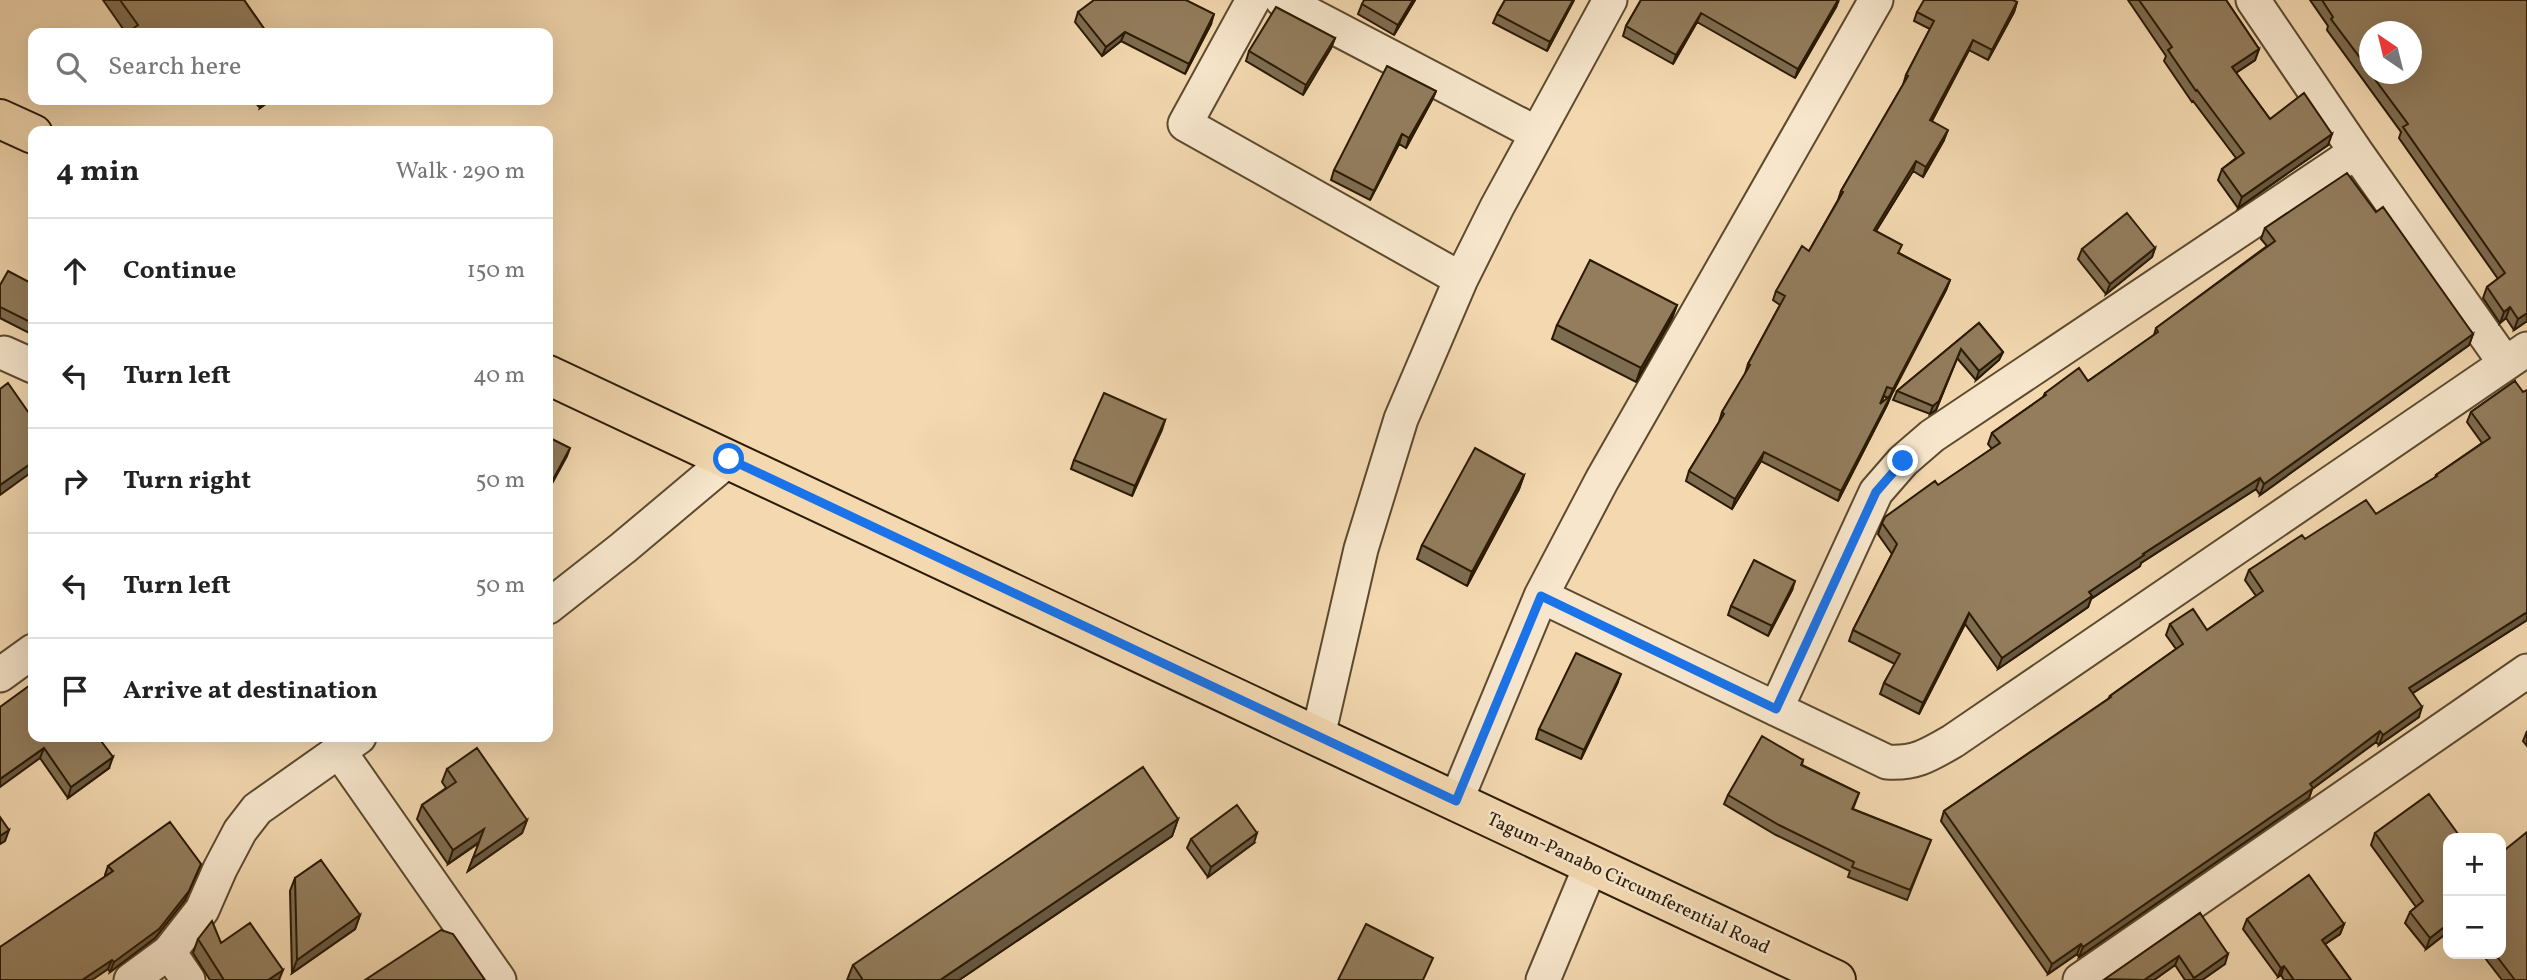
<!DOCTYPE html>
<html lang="en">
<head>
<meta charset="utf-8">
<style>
  body { margin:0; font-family:Vollkorn,serif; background:#f6f6f6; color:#222 }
  .controls { position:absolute; right:21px; bottom:21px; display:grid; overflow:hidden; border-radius:14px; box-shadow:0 7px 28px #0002 }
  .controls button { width:63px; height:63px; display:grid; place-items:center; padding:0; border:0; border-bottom:2px solid #e0e0e0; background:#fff; color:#222; font:35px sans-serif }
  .compass { position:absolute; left:2359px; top:21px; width:63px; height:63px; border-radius:50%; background:#fff; box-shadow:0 7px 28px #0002; rotate:325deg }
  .stop { position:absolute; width:21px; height:21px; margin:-16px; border:5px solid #1a73e8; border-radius:50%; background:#fff }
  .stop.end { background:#1a73e8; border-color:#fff; box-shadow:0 2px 7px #0008 }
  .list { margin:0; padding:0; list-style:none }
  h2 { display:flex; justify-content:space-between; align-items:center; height:91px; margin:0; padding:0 28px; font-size:30px }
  h2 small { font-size:23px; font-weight:400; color:#767676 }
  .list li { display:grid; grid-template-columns:46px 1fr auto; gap:21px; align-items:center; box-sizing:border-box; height:105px; padding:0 28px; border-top:2px solid #e0e0e0 }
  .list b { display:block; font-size:26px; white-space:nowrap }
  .list em { font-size:23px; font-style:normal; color:#767676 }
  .icon { flex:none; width:38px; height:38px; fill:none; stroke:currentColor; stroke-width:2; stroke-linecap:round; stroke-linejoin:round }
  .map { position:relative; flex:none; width:2527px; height:980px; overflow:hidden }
  .search { position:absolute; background:#fff; box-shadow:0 7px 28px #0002; left:28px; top:28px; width:525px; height:77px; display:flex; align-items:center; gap:18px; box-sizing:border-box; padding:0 24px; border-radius:14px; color:#767676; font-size:26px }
  .panel { position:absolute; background:#fff; box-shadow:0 7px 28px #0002; left:28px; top:126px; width:525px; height:616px; border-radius:14px }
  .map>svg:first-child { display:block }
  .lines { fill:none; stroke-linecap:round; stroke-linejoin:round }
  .street-casing { stroke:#5c4a2e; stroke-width:37 }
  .primary-casing { stroke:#2a1a03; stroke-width:42 }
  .street { stroke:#f7e6cc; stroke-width:33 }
  .primary { stroke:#f3d8b0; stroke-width:38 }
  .wall { fill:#7e6c50; stroke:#2a1a03; stroke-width:2; fill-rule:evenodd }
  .shaded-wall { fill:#675841; stroke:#2a1a03; stroke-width:2 }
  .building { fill:#937d5d; stroke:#2a1a03; stroke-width:2 }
  .route { stroke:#1a73e8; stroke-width:9 }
  .labels { text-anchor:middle; stroke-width:5; stroke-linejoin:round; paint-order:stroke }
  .street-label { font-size:19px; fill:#2a1a03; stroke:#f7e6cc }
</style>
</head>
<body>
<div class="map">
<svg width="2527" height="980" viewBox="0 0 2527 980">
  <rect width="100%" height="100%" fill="#f3d8b0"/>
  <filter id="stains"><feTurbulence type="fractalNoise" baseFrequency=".00286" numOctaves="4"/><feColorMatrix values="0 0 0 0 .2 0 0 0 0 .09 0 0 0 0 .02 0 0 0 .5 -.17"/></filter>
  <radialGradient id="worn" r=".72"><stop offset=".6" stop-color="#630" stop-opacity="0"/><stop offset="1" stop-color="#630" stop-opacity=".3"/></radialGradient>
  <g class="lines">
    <defs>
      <path id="street" d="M1253 0 1185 124 1461 279
        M1282 0 1536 133
        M2253 0 2356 152 2505 363
        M4 353 33 366
        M1541 596 1887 762C1915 764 1929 755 1953 741L2527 349
        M548 607 623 548 729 459
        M0 675 33 651
        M1776 709 1876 492 1903 461 1932 436 2356 152
        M1318 736 1361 549 1401 419 1461 279 1497 207 1610 0
        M339 751 499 980
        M1456 801 1541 596 1602 480 1876 0
        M169 952 188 980
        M131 980 169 952 202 910 220 869 240 831 257 809 359 737
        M1543 980 1591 865
        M2080 980 2527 671"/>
      <path id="primary" d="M0 119 33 134
        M548 375 1836 980"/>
    </defs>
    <!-- street casing -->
    <use href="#street" class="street-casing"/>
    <!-- primary casing -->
    <use href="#primary" class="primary-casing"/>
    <!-- street -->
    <use href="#street" class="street"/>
    <!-- primary -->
    <use href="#primary" class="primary"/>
  </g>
  <!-- wall -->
  <path class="wall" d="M103 0H244L267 33H126Z
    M1415 0 1394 35 1358 14 1362 4Z
    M1505 0H1574L1547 51 1493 23 1497 14Z
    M1641 0 1836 7 1795 78 1697 22 1673 64 1623 36 1626 26Z
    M2128 0H2226L2259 49 2255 60 2236 73 2270 119 2328 145 2238 208 2218 180 2222 169 2236 158 2193 101 2192 102 2164 61 2166 56Z
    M2310 0H2527V321L2514 330 2506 318 2500 323 2483 298 2487 287 2498 279 2399 138 2401 132 2327 30 2328 26ZM2370 32 2412 74H2370Z
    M2017 2 2014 12 1988 60 1969 50 1932 121 1944 140 1923 177 1913 171 1876 231 1899 253 1950 280 1946 290 1891 396 1887 405 1838 501 1761 461 1732 509 1686 481 1689 471 1719 422 1722 412 1745 374 1748 364 1780 305 1773 300 1776 291 1809 251 1838 200 1841 191 1903 85 1906 75 1930 29 1914 21 1917 12ZM1884 396 1888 398 1881 404Z
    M1078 12 1211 24 1185 74 1121 41 1102 56 1075 22Z
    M1335 38 1331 48 1303 95 1246 61 1249 51Z
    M1436 91 1432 100 1406 148 1399 144 1370 200 1331 180 1334 170Z
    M253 100H271L260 108Z
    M2376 212 2473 334 2469 345 2260 495 2256 489 2141 563 2140 566 2091 599 2088 607 1998 669 1965 624 1919 714 1880 694 1884 683 1895 664 1849 641 1853 630 1892 554 1878 534 1882 523 1992 449 1988 444 1992 433 2043 397 2045 393 2088 381 2154 335 2156 328 2267 246 2261 239 2265 228Z
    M2155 248 2152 257 2106 294 2078 259 2082 249Z
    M33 284V325L29 333 0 318V285Z
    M1677 305 1672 318 1636 382 1552 339 1557 325Z
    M1979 323 2003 352 1999 360 1976 380 1957 358 1936 410 1930 414 1893 400 1897 391Z
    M2515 381 2527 620 2413 693 2419 717 2379 745 2376 742 2312 789 2309 798 2079 957 2077 954 2048 974 1941 821 1944 811 2108 699 2110 696 2176 649 2166 635 2170 624 2207 630 2256 596 2245 580 2249 570 2305 539 2376 514 2435 478 2436 475 2482 443 2467 422 2471 412Z
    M1165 420 1132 496 1071 469 1074 460Z
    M1524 475 1519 489 1467 586 1417 559 1422 545Z
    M1792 590 1768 636 1728 615 1731 606Z
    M1617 684 1581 759 1536 739 1539 729Z
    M0 707 109 768 68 798 40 758Z
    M2527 731V746L2523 741Z
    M1803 760 1802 765 1859 793 1853 809 1931 840 1907 900 1848 877 1850 871 1776 835 1724 804 1728 795Z
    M447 769 527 820 522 833 468 871 479 843 448 864 417 819 422 805 446 788 442 782Z
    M1178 819 1172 836 959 980H847L853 965Z
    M2375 833 2448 838V932L2426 949 2405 923 2410 912 2416 907 2371 845Z
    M1191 839 1254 843 1208 877 1187 848Z
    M108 866 197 873 185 900 155 938 110 972 108 969 105 875Z
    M295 878 360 915 355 929 292 973 290 891Z
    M2200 913 2225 964 2202 980H2185L2175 965 2154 980H2104Z
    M2247 919 2344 924 2340 934 2325 944 2351 980H2284L2281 975 2278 977 2243 929Z
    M198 939 221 943 279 980H210L193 953Z
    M2482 954H2501L2527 980H2502Z"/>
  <!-- shaded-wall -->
  <path class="shaded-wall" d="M1413 0H1415L1394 35 1398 25Z
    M1573 0H1574L1547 51 1550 42Z
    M1839 0 1836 7 1795 78 1798 69Z
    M2017 2 2014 12 1988 60 1992 50Z
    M1701 13 1697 22 1673 64 1676 55Z
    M1214 14 1211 24 1185 74 1189 64Z
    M1125 32 1121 41 1102 56 1106 47Z
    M1335 38 1331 48 1303 95 1306 85Z
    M1973 40 1969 50 1927 130 1930 120Z
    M2259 49 2255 60 2228 78 2232 67Z
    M1436 91 1432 100 1406 148 1409 138Z
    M263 100H271L260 108Z
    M1948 130 1944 140 1923 177 1926 167Z
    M1402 134 1399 144 1370 200 1374 191Z
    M2332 134 2328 145 2238 208 2242 197Z
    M1916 161 1913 171 1871 239 1874 230Z
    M2155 248 2152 257 2106 294 2110 284Z
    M1950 280 1946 290 1889 398 1893 389Z
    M1677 305 1672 318 1636 382 1641 368Z
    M2510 307 2506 318 2500 323 2504 312Z
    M2527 313V321L2514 330 2518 319Z
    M2473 334 2469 345 2260 495 2264 484Z
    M1961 349 1936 410 1930 414 1933 406Z
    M2003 352 1999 360 1976 380 1979 371Z
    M1891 395 1887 405 1838 501 1841 491Z
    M1165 420 1162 430 1132 496 1135 486Z
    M570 448 567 456 548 491 549 487Z
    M1764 452 1761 461 1732 509 1735 499Z
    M33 462V471L0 495V485Z
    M1524 475 1519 489 1467 586 1472 572Z
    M2260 478 2256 489 2141 563 2140 566 2091 599 2088 607 1998 669 2002 658 2089 592 2143 554Z
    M1795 581 1792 590 1768 636 1772 626Z
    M2527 612V620L2405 698 2409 688Z
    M1969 613 1965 624 1919 714 1923 703Z
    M1621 674 1617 684 1581 759 1584 750Z
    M2422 707 2419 717 2379 745 2383 735Z
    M2380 731 2376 742 2312 789 2309 798 2079 957 2083 947 2310 784Z
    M44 748 40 758 0 787V779Z
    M113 757 109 768 68 798 71 787Z
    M1178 819 1172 836 959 980H940Z
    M527 820 522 833 468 871 473 858Z
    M484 829 479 842 448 864 453 850Z
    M9 830 5 841 0 844V836Z
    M1257 833 1254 843 1208 877 1211 867Z
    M201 864 185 900 155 938 110 972 114 962Z
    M360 915 355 929 292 973 297 960Z
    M2344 924 2340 934 2318 949 2322 940Z
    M2448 924V932L2426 949 2430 938Z
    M2081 944 2077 954 2048 974 2052 964Z
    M2228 954 2225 964 2202 980H2193L2194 978Z
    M2179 956 2175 965 2154 980H2144Z
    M112 960 108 969 92 980H82Z
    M2284 966 2281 975 2278 977 2281 968Z
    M283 970 279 980H268Z"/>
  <!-- building -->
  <path class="building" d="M120 0H244L267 33H133L131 30 138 25Z
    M1094 0H1186L1214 14 1189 64 1125 32 1106 47 1078 12Z
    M1364 0H1413L1398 25 1362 4Z
    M1505 0H1573L1550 42 1497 14Z
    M1641 0H1838L1798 69 1701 13 1676 55 1626 26Z
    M1924 0H2013L2017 2 1992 50 1973 40 1930 120 1948 130 1926 167 1916 161 1874 230 1902 245 1898 253 1950 280 1893 389 1887 387 1880 404 1891 395 1841 491 1764 452 1735 499 1689 471 1724 414 1722 412 1750 365 1748 364 1785 296 1776 291 1802 246 1809 251 1843 192 1841 191 1908 76 1906 75 1934 21 1917 12Z
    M2139 0H2226L2259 49 2232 67 2270 119 2304 93 2332 134 2242 197 2222 169 2244 153 2197 90 2196 91 2168 50 2172 47Z
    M2322 0H2527V313L2518 319 2510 307 2504 312 2487 287 2505 273 2403 127 2408 124 2371 74H2412V32H2370V71L2331 19 2333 17Z
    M1276 7 1335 38 1306 85 1249 51Z
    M1387 66 1436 91 1409 138 1402 134 1374 191 1334 170Z
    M2347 173 2376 212 2383 207 2473 334 2264 484 2260 478 2143 554 2144 555 2089 592 2092 596 2002 658 1969 613 1923 703 1884 683 1900 654 1853 630 1897 544 1882 523 1885 517 1935 481 1938 485 2000 443 1992 433 2046 395 2045 393 2079 368 2088 381 2158 332 2156 328 2275 241 2265 228Z
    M2127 213 2155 248 2110 284 2082 249Z
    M1590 260 1677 305 1641 368 1557 325Z
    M8 271 33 284 32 323 0 307V285Z
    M1979 323 2003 352 1979 371 1961 349 1939 401 1933 406 1897 391Z
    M2515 381 2523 392 2527 390V612L2409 688 2422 707 2383 735 2380 731 2310 784 2313 788 2083 947 2081 944 2052 964 1944 811 2111 697 2110 696 2183 644 2170 624 2193 609 2207 630 2263 591 2249 570 2302 535 2305 539 2366 500 2376 514 2437 476 2436 475 2490 438 2471 412Z
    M8 383 31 416 33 415V462L0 485V389Z
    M1104 393 1165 420 1135 486 1074 460Z
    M548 437 570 448 549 487 548 486Z
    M1475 448 1524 475 1472 572 1422 545Z
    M1754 560 1795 581 1772 626 1731 606Z
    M1576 653 1621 674 1584 750 1539 729Z
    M33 683V737H98L113 757 71 787 44 748 0 779V707Z
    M1762 736 1803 760 1801 765 1859 793 1852 809 1931 840 1910 890 1852 867 1854 862 1779 825 1728 795Z
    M477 748 527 820 473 858 484 829 453 850 422 805 456 782 447 769Z
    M1143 767 1178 819 940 980H863L853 965Z
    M2429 794 2461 838H2448V924L2430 938 2410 912 2423 901 2375 833Z
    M1237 805 1257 833 1211 867 1191 839Z
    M0 817 9 830 0 836Z
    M170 822 201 864 189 891 159 929 114 962 112 960 82 980H0V947L113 871 108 866Z
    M2527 832V980H2515L2495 954H2501V853Z
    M321 860 360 915 297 960 295 878Z
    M2309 875 2344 924 2322 940 2351 980H2294L2284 966 2281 968 2247 919Z
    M2200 913 2228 954 2194 978 2179 956 2144 980 2105 979Z
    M212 921 221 943 250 923 283 970 268 980H224L198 939Z
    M1366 924 1433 958 1423 980H1338Z
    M441 930 453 934 485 980H365Z"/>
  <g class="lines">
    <!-- route -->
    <path class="route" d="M729 459 1456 801 1541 596 1776 709 1876 492 1903 461"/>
  </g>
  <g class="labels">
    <!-- street labels -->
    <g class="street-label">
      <text transform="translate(1629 882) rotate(25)" y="7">Tagum-Panabo Circumferential Road</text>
    </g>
  </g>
  <rect width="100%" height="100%" filter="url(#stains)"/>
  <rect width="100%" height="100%" fill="url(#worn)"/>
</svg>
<div class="controls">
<button>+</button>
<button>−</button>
</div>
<svg class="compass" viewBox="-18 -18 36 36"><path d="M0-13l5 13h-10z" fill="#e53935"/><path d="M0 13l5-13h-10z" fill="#767676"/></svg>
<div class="stop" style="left:729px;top:459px"></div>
<div class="stop end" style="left:1903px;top:461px"></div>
<div class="search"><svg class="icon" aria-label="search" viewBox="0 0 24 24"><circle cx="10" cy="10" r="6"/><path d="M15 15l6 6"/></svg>Search here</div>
<section class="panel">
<h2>4 min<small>Walk · 290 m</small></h2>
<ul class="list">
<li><svg class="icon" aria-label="ahead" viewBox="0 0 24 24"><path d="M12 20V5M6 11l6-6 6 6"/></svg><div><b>Continue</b></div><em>150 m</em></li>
<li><svg class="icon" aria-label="left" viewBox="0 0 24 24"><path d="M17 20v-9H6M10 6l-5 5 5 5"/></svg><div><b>Turn left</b></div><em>40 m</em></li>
<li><svg class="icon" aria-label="right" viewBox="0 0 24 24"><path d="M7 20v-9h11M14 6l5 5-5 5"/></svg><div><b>Turn right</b></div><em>50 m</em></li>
<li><svg class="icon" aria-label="left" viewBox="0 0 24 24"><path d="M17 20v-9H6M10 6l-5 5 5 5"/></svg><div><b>Turn left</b></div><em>50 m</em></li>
<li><svg class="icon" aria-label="arrive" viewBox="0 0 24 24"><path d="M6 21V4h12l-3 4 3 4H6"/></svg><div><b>Arrive at destination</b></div></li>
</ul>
</section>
</div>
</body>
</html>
